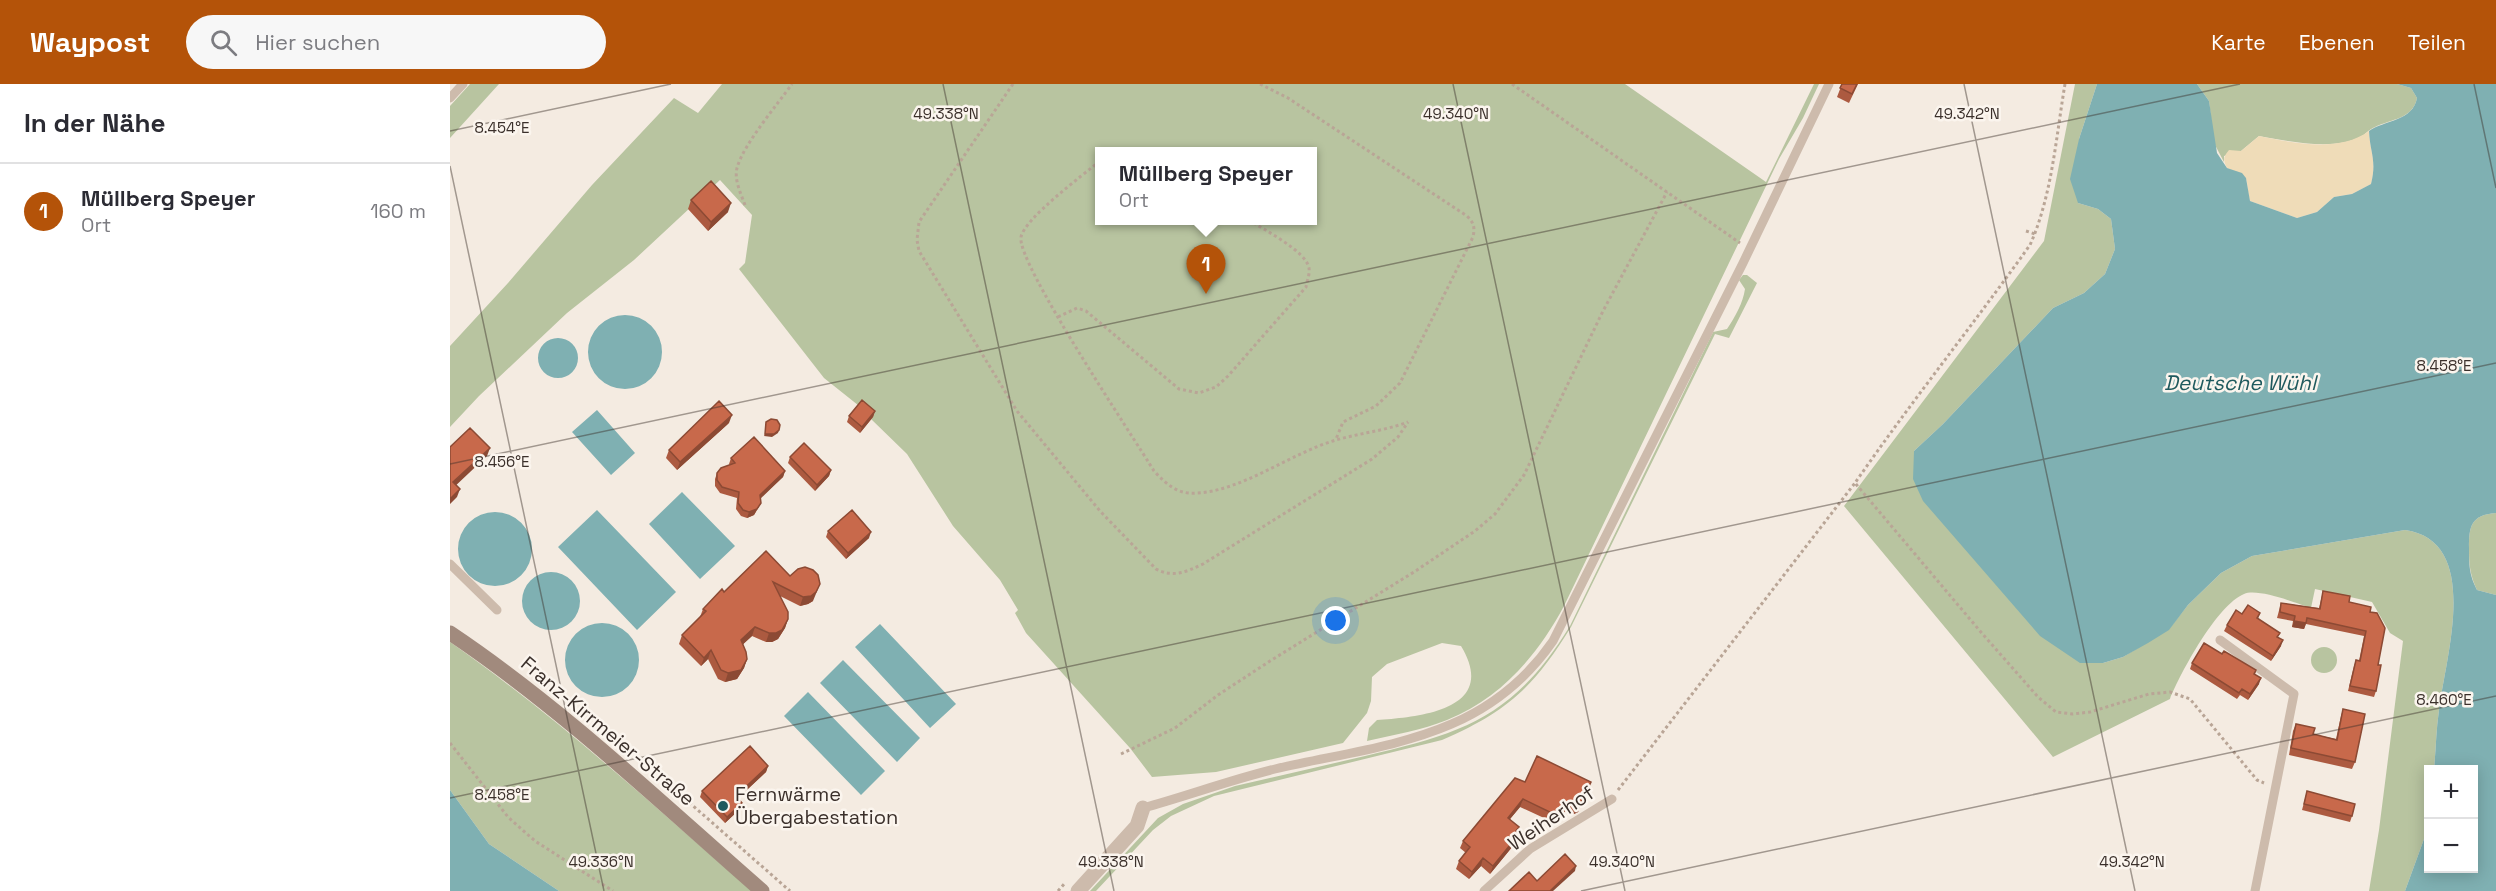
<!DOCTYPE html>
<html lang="de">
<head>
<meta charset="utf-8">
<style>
  body { margin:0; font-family:"Space Grotesk",sans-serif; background:#f7f7f7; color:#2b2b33 }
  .controls { position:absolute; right:18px; bottom:18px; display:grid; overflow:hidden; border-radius:0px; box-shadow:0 3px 15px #0003 }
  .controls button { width:54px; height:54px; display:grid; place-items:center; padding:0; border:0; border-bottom:2px solid #e1e1e2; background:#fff; color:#2b2b33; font:30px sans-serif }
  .you { position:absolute; left:886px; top:537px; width:21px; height:21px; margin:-15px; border:4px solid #fff; border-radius:50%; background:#1a73e8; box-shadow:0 0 0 9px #1a73e833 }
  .badge { display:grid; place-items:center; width:39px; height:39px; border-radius:50%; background:#b45309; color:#fff; font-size:20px; font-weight:700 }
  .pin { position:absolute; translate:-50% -50px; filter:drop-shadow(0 2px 3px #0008) }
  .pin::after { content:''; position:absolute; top:32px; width:21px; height:18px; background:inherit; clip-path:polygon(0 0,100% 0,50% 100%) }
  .popup { position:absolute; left:645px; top:63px; width:222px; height:78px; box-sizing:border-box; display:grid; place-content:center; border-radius:0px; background:#fff; filter:drop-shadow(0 2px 4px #0005); font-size:20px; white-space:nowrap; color:#7c7c81 }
  .popup b { font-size:22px; color:#2b2b33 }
  .popup::after { content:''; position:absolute; left:50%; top:100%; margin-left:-12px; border:12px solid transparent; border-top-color:#fff }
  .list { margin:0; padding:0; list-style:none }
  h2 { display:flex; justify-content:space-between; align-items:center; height:78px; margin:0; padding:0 24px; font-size:26px }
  h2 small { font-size:20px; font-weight:400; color:#7c7c81 }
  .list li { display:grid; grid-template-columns:39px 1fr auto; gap:18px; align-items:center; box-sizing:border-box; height:96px; padding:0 24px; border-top:2px solid #e1e1e2 }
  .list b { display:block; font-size:22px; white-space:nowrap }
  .list p { margin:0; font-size:20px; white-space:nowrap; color:#7c7c81 }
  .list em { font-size:20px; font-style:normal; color:#7c7c81 }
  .icon { flex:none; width:33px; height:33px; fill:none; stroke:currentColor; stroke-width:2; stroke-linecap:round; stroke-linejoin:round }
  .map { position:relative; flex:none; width:2046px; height:807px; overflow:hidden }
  header { display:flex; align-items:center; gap:36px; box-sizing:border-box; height:84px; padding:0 30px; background:#b45309; color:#fff }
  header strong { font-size:28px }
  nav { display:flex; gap:33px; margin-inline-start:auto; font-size:21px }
  .search { width:420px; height:54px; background:#f7f7f7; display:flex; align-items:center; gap:15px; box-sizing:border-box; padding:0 21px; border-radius:33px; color:#7c7c81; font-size:22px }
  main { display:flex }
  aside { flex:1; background:#fff }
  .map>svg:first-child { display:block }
  .green { fill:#b8c4a0; fill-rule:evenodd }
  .sand { fill:#efdcb8 }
  .water { fill:#7fb0b2 }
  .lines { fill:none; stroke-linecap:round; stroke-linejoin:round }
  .path { stroke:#b9a596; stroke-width:3; stroke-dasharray:3 3; stroke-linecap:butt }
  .lane { stroke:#cdbbac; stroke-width:9 }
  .street { stroke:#cdbbac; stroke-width:15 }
  .secondary { stroke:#a18a7d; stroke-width:15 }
  .wall { fill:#ac5a40 }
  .shaded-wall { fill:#8c4a34 }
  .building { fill:#c8694b; stroke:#8c4a34; stroke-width:1.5 }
  .ticks { fill:none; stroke:#3b302b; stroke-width:1.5; stroke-opacity:0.45 }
  .poi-dot { fill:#1f5a5e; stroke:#fbf5ee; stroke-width:2 }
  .labels { text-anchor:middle; stroke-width:5; stroke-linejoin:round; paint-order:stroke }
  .street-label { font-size:20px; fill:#3b302b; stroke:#fbf5ee }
  .poi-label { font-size:20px; fill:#3b302b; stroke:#fbf5ee; text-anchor:start }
  .water-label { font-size:21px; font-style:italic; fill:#1f5a5e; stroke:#fbf5ee }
  .ticks-label { font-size:15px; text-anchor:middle; fill:#3b302b; stroke:#fbf5ee; stroke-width:5; stroke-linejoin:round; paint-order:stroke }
</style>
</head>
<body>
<header>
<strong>Waypost</strong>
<div class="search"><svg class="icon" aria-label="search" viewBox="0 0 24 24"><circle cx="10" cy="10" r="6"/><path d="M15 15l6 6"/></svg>Hier suchen</div>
<nav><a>Karte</a><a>Ebenen</a><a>Teilen</a></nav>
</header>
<main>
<aside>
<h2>In der Nähe<small></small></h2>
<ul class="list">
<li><span class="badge">1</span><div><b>Müllberg Speyer</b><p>Ort</p></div><em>160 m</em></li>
</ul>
</aside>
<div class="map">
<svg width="2046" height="807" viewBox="0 0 2046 807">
  <rect width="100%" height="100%" fill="#f4ebe1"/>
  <!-- green -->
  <path class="green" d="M20 0H49L0 54V22Z
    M272 0H1175L1316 98 1364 0H1369L1353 34 1329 75 1114 522C1087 572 1051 614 997 636 972 646 944 651 917 657L919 644 927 636C972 633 1049 625 1011 562L992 559 937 580 922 593 921 617 917 629 893 659 766 688 702 693 680 664 576 549 565 529 568 526 550 496 503 442 457 370 421 335 423 333 374 294 289 185 295 179 302 131 270 96 184 176 117 229 29 312 0 343V262L58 199 142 101 224 14 248 29ZM650 68H862V136H650Z
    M1625 0H1647L1629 55 1628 119 1648 125 1661 135 1665 165 1655 190 1634 209 1603 224 1493 340 1464 367 1653 579 1673 573 1719 545 1738 521 1771 489 1802 472 1955 446C2033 457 1995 575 1989 626 1986 646 1986 666 1984 685L1978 686V727L1974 755 1955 807H1919L1929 746 1953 557 1940 549 1922 518 1865 505 1861 524C1846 519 1808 504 1794 510 1767 521 1731 588 1720 615L1603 673 1394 422 1594 157Z
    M1747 0H1947L1961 4 1967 14C1963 35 1941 35 1925 43 1919 45 1915 51 1910 53 1884 67 1837 57 1809 52L1791 67 1774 72V78L1764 59 1759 17Z
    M1293 191H1297L1307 199 1279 254 1265 250 1121 543C1084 603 1057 628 992 656L764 712 721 732 703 746 646 807H640L708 734 733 720 785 702C829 692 872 682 915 672 1014 649 1064 633 1120 542L1263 248 1277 245C1285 233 1293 219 1295 205L1289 196Z
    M2046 429V511L2027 506C2020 491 2019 481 2019 464 2019 442 2021 431 2046 429Z
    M0 558C107 633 204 722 302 807H109L39 760 0 706Z
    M1861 576a13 13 0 1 1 26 0a13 13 0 1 1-26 0Z"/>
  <!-- sand -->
  <path class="sand" d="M1919 47C1920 69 1927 76 1921 100L1902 110 1884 113 1867 128 1847 134 1800 117C1794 91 1803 95 1777 84 1773 76 1773 73 1779 66L1791 67 1809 52C1843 59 1889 69 1919 47Z"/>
  <!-- water -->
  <path class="water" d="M1647 0H1747L1759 17 1767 69 1777 84 1792 89 1796 94 1800 117 1847 134 1867 128 1884 113 1902 110 1921 100C1927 76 1920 69 1919 47 1935 36 1963 37 1967 14L1961 4 1947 0H2046V429C2021 431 2019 442 2019 464 2019 481 2019 491 2027 506L2046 511V807H1955L1974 755 1978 727V784H2024V686L1984 685C1986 666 1986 646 1989 626 1995 575 2033 457 1955 446L1802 472 1771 489 1738 521 1719 546 1698 559 1673 573 1653 579H1630L1590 552 1473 417 1463 395 1464 367 1493 340 1603 224 1634 209 1655 190 1665 165 1661 135 1648 125 1628 119 1620 95 1629 55Z
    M138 268a37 37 0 1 1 74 0a37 37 0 1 1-74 0Z
    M88 274a20 20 0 1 1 40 0a20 20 0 1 1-40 0Z
    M147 326 185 369 161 391 122 348Z
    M232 408 285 462 250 495 199 440Z
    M147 426 226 508 187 546 108 463Z
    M8 465a37 37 0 1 1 74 0a37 37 0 1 1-74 0Z
    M72 517a29 29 0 1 1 58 0a29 29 0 1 1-58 0Z
    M115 576a37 37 0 1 1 74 0a37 37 0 1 1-74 0Z
    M430 540 506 620 480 644 405 563Z
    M393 576 470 654 447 678 370 599Z
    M358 608 435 687 411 711 334 632Z
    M0 706 39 760 109 807H0Z"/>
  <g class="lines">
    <!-- path -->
    <path class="path" d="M563 0 469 138 467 156 469 167 567 327 650 427 706 485C723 494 736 488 753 480L922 375 948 353 958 338
      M810 0 838 14 1017 132C1024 139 1025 143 1023 153L950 299 926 322 893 338 886 355
      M1062 0 1290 159
      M1615 0C1606 53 1602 112 1580 161 1523 241 1461 318 1405 399L1530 547 1588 613 1606 628 1623 630 1640 628 1699 610 1720 608 1740 615 1807 696 1814 699
      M662 68 674 65 682 68
      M650 77C633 91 575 134 571 153 566 178 684 354 704 387 716 400 728 411 747 409 792 407 841 369 886 356 910 349 934 347 958 338
      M295 121C291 110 284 96 287 84 293 61 327 21 342 0
      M1576 147 1585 150
      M608 233 627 224 636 227 729 305 749 309 766 303 778 292 856 203C857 197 860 190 859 184 856 167 814 146 799 136
      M0 659 58 733 85 757 163 807
      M671 670 725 644 768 611 820 577 964 488 1025 447 1045 430 1074 391 1153 227 1217 108
      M1168 706 1405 399
      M224 709 233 713 340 807
      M608 807 615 799"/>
    <!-- lane -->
    <path class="lane" d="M0 14 13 0
      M0 480 47 526
      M1770 556 1844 610 1805 807
      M693 724C737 712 780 696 825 685 932 660 1034 657 1103 557L1293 179 1379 0
      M1034 807 1080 765 1162 715"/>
    <!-- street -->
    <path class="street" d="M628 807 687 742 693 724"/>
    <!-- secondary -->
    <path class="secondary" d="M0 549C112 624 210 718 312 807"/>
  </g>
  <!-- wall -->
  <path class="wall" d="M1392 0H1408L1399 19 1387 13Z
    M241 116 278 128 258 147 238 125Z
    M425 327 423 333 410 349 397 338 399 332Z
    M279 339 227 386 216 374 219 366Z
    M340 373 381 386 379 392 365 407 338 379Z
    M281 374 335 387 333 393 310 414 311 419 304 431 297 434 291 432 286 425 287 414 270 409 265 402V395L267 389 280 381 279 380Z
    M378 447 419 454 396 475 376 453Z
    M316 467 363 517 358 520 350 522 330 512 338 535 335 544 328 555 322 558H316L302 552 293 560 297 575 294 584 287 595 275 598 268 595 258 575 251 582 229 560 232 551 250 533 253 525 274 508Z
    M1873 507 1920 528 1928 581 1926 607 1924 613 1898 607 1904 582 1906 576 1909 577 1914 552 1856 540 1854 545 1842 543 1843 537 1827 534 1831 519 1869 524Z
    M1810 529 1808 535 1830 549 1828 553 1831 562 1821 577 1774 547 1777 541 1792 530Z
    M1772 570 1806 586 1805 591 1809 600 1798 616 1790 611 1787 615 1740 585 1742 579Z
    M1893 625 1905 678 1902 685 1839 671 1843 647 1846 640 1863 650 1886 655 1891 632Z
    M318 682 316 688 288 714 290 725 275 739 250 713 252 707Z
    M1075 698 1138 705 1128 728 1124 730 1116 726 1107 740 1070 723 1060 735 1067 748 1069 750 1067 757 1040 790 1031 782 1019 795 1006 785 1009 777 1016 769 1010 764 1013 757Z
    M1857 707 1902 732 1900 738 1852 726Z"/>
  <!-- shaded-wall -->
  <path class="shaded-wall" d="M281 119 278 128 258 147 261 138Z
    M425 327 423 333 410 349 412 343Z
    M282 331 279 339 227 386 230 378Z
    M329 346 328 349 322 353 314 352 315 350Z
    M40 364 37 372 1 406 3 398Z
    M381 386 379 392 365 407 367 401Z
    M335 387 333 393 308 417 310 411Z
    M10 405 7 413 0 420V415Z
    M311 419 304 431 297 434 299 428Z
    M421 448 419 454 396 475 398 469Z
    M370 500 363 517 358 520 350 522 353 513Z
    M338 535 335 544 328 555 322 558H316L319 549Z
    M1844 537 1856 539 1854 545 1842 543Z
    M305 543 302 552 288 565 291 556Z
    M1833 556 1831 562 1821 577 1823 572Z
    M261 566 258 575 251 582 254 574Z
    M297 575 294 584 287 595 275 598 278 589Z
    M1811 594 1809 600 1798 616 1800 610Z
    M318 682 316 688 284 718 286 712Z
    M1141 698 1128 728 1124 730 1127 723Z
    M1073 715 1070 723 1055 741 1058 734Z
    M292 719 290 725 275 739 277 733Z
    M1119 719 1116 726 1107 740 1110 733Z
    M1069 750 1067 757 1040 790 1043 782Z
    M1033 774 1031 782 1019 795 1022 788Z
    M1126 782 1125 787 1103 807H1100Z"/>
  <!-- building -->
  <path class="building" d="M1392 0H1407L1402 10 1390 4Z
    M261 97 281 119 261 138 241 116Z
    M412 316 425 327 412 343 399 332Z
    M269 317 282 331 230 378 219 366Z
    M321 335 327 336 330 341 329 346 324 350H315L316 338Z
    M20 344 40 364 3 398 10 405 0 415V363Z
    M304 353 335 387 310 411 311 419 307 425 299 428 293 426 288 419 289 408 272 403 267 396V389L271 384 285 379 281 374Z
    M354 359 381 386 367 401 340 373Z
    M402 426 421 448 398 469 378 447Z
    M316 467 340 492 348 485 355 483 363 486 368 491 370 500 366 508 361 512 353 513 323 498 338 528V535L332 546 326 549H319L305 543 291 556 296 568 297 575 291 586 278 589 271 586 261 566 254 574 232 551 256 527 253 525 272 505 274 508Z
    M1873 507 1900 512 1899 518 1921 523 1920 528 1927 529 1935 544 1928 581H1931L1926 607 1900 602 1906 576 1910 577 1916 547 1857 534 1856 539 1844 537 1845 532 1830 528 1831 519 1870 525Z
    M1798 521 1810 529 1807 534 1830 549 1827 553 1833 556 1823 572 1777 541 1786 526 1792 530Z
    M1754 559 1772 570 1774 567 1806 586 1804 590 1811 594 1800 610 1792 605 1789 609 1742 579Z
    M1893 625 1915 630 1905 678 1841 664 1846 640 1865 644 1863 650 1887 656Z
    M300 662 318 682 286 712 292 719 277 733 252 707Z
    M1087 672 1141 698 1130 720 1127 723 1119 719 1110 733 1073 715 1058 734 1069 743 1066 747 1069 750 1043 782 1033 774 1022 788 1009 777 1020 763 1013 757 1065 694 1075 698Z
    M1857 707 1905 720 1902 732 1854 720Z
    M1115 770 1126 782 1100 807H1059L1079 788 1087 797Z"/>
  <!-- ticks -->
  <path class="ticks" d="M493 0 664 807M1003 0 1175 807M1514 0 1685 807M2024 0 2046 104M0 47 221 0M0 82 154 807M0 380 1790 0M0 714 2046 279M1131 807 2046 612"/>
  <!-- markers -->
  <circle class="poi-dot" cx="273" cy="722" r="6"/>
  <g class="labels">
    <!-- street labels -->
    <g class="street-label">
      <text transform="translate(158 647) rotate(40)" y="7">Franz-Kirrmeier-Straße</text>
      <text transform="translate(1101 734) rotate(-34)" y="7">Weiherhof</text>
    </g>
    <!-- poi labels -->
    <g class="poi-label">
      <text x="285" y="717">Fernwärme<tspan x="285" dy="23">Übergabestation</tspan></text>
    </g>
    <!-- water labels -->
    <g class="water-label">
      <text x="1790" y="306">Deutsche Wühl</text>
    </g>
  </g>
  <g class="ticks-label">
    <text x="496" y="35">49.338°N</text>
    <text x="1006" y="35">49.340°N</text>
    <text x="1517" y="35">49.342°N</text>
    <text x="52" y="49">8.454°E</text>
    <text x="1994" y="287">8.458°E</text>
    <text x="52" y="383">8.456°E</text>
    <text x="1994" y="621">8.460°E</text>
    <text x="52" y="716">8.458°E</text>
    <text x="151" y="783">49.336°N</text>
    <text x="661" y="783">49.338°N</text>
    <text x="1172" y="783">49.340°N</text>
    <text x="1682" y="783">49.342°N</text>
  </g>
</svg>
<div class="controls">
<button>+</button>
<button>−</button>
</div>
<div class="you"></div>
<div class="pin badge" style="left:756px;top:210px">1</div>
<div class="popup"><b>Müllberg Speyer</b>Ort</div>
</div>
</main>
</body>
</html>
